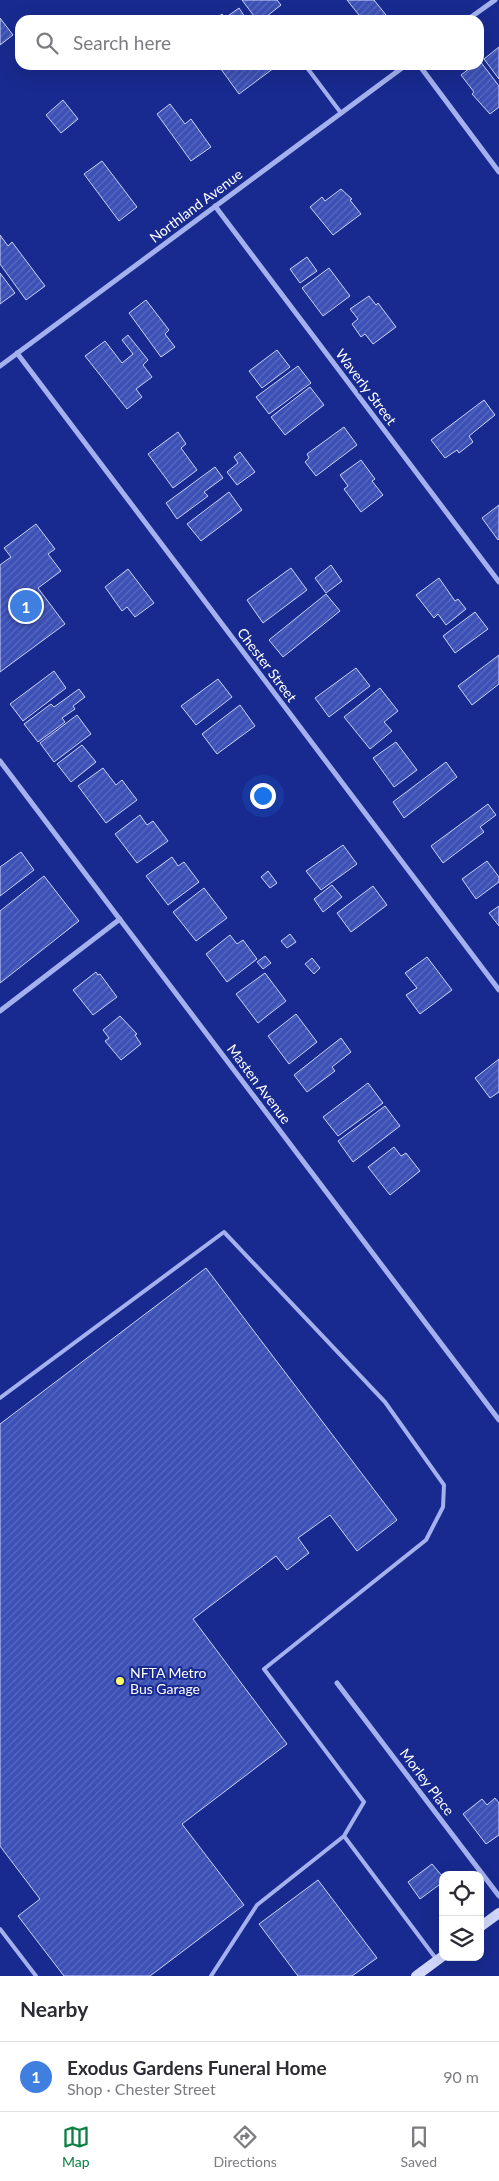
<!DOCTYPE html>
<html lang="en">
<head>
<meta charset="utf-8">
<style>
  body { margin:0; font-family:Lato,sans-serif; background:#f7f7f7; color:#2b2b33 }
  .controls { position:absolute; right:15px; bottom:15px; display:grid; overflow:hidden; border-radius:10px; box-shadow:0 5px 20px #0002 }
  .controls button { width:45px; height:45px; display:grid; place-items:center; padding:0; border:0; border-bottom:1px solid #e1e1e2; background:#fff; color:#2b2b33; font:25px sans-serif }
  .you { position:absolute; left:262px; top:795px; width:18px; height:18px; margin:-12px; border:4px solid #fff; border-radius:50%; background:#1a73e8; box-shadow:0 0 0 8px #1a73e833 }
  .badge { display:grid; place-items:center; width:32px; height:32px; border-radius:50%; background:#0b8043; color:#fff; font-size:16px; font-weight:700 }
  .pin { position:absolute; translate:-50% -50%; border:2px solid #fff; box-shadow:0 1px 5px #0006 }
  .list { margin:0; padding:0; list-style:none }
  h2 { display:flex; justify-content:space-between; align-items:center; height:65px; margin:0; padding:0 20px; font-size:21px }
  h2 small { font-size:16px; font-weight:400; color:#7c7c81 }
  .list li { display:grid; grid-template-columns:32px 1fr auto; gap:15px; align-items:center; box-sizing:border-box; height:70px; padding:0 20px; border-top:1px solid #e1e1e2 }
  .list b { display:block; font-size:19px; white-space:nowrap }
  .list p { margin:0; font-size:16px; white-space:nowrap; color:#7c7c81 }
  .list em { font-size:16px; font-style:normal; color:#7c7c81 }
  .icon { flex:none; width:28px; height:28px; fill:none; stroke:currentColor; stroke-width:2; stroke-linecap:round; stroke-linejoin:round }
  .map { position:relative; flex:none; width:499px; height:1976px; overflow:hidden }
  .search { position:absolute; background:#fff; box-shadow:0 5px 20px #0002; left:15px; right:15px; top:15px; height:55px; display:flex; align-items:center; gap:12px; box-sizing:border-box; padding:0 18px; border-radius:15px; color:#7c7c81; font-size:19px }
  .sheet { height:135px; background:#fff }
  nav { display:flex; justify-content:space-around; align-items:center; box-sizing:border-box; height:70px; border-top:1px solid #e1e1e2; background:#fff; font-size:14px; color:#7c7c81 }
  nav a { display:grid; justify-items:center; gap:2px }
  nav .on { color:#0b8043 }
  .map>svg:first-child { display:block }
  .building { fill:url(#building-hatch); stroke:#cbd3fb }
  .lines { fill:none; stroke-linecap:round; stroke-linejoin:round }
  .lane { stroke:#a4b1ef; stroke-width:4 }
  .street { stroke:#a4b1ef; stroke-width:5 }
  .secondary { stroke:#d2d8fb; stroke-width:10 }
  .poi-dot { fill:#fffe62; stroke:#182a8f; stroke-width:2 }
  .labels { text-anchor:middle; stroke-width:4; stroke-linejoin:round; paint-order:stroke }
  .street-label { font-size:14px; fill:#fff; stroke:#182a8f }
  .poi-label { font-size:14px; fill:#fff; stroke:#182a8f; text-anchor:start }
</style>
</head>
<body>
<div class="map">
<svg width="499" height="1976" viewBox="0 0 499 1976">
  <defs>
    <pattern id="building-hatch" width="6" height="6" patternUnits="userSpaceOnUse" patternTransform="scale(1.25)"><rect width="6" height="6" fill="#3c50b5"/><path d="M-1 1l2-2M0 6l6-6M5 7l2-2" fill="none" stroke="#596ac0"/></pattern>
  </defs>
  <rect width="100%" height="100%" fill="#182a8f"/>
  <!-- building -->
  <path class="building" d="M242 0H277L281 5 262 20H257Z
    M347 0H374L390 20H363Z
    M239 8 247 20H214L222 14 225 18Z
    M0 18 13 35 0 45Z
    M499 47V79L484 59Z
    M480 61 499 86V107L490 114 472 94 474 92 461 75 474 65H479Z
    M218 65H278L239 94Z
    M63 100 78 119 61 133 46 115Z
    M170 104 185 124 191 119 211 147 191 161 157 114Z
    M102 161 137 207 119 221 84 174Z
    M341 189 352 199 350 200 361 214 333 235 310 207 322 197 325 201Z
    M0 235 8 246 12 242 45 286 26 300 0 264Z
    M307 257 317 271 300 283 290 269Z
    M329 268 350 296 323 316 302 288Z
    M0 273 15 293 0 304Z
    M369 296 376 305 378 303 396 327 373 344 365 334 361 337 352 324 358 319 350 309Z
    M146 300 169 330 165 334 175 347 161 357 129 313Z
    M128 335 148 360 143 365 152 377 136 389 142 397 127 409 85 356 105 341 122 363 133 354 122 340Z
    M277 350 290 367 262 388 249 371Z
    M298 366 311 383 269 414 256 397Z
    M310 387 324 405 285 435 271 417Z
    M484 400 495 415 469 436 473 442 459 453 457 450 445 458 431 440Z
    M344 427 357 445 316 476 305 462 309 458 307 454Z
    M178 432 186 444 181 448 197 470 173 488 148 454Z
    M240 452 255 472 237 485 227 472 238 463 234 457Z
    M361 460 375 479 372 481 383 495 361 512 344 489 348 486 340 475Z
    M215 467 223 478 204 492 208 496 177 519 166 503Z
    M229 492 242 510 201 541 187 524Z
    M499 505V539L498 540 482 518Z
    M36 524 55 549 48 554 61 571 38 588 65 624 0 672V565L11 557 4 548Z
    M331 565 342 581 326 593 315 578Z
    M291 568 307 590 263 623 247 600Z
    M128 569 154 603 135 617 127 607 122 611 105 587Z
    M439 578 455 601 458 599 466 609 446 625 438 614 434 618 416 595Z
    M326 594 340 611 283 657 269 640Z
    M475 612 488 629 455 653 443 636Z
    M499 655V684L472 705 458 686Z
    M356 668 370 686 329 717 315 698Z
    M54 671 66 688 23 721 10 704Z
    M218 679 232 697 196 725 181 706Z
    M380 688 398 711 384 722 392 731 370 749 344 717Z
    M79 689 85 697 73 706 75 709 62 718 65 722 38 742 24 724 51 704 54 707Z
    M240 705 255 726 217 754 202 734Z
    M77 715 91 734 54 762 40 743Z
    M396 742 417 770 394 787 373 758Z
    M82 745 96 762 71 782 57 764Z
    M446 762 457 777 404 818 393 802Z
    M103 768 116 785 122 780 137 800 106 823 78 786Z
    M488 804 496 815 480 827 484 832 443 863 431 846Z
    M140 815 147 825 153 821 168 841 137 863 115 834Z
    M343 845 357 864 321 890 306 871Z
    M21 852 34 870 0 896V867Z
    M172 857 178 866 184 862 199 882 168 905 146 876Z
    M487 861 499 877V882L476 899 462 879Z
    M268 871 277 883 270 888 261 877Z
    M44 876 79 921 0 983V911Z
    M332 885 342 897 323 912 314 899Z
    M373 886 387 905 351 932 337 913Z
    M204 888 227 918 196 941 173 912Z
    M499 906V926L489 913Z
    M290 934 296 942 287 948 281 941Z
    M230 935 237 944 243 940 257 959 227 982 206 954Z
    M265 956 271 963 263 969 257 962Z
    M427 957 452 990 420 1014 406 995 417 988 405 973Z
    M312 958 320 968 314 974 305 964Z
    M96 972 98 975 100 974 117 997 93 1015 73 990Z
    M265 973 286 1001 258 1023 236 994Z
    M296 1014 317 1042 289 1064 268 1036Z
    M120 1016 137 1034 135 1035 141 1044 121 1060 105 1041 109 1038 103 1030Z
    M341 1038 351 1052 332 1067 335 1071 307 1092 294 1075Z
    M499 1059V1092L490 1098 475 1078Z
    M368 1083 383 1103 338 1136 323 1117Z
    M385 1106 400 1126 353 1162 338 1141Z
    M394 1147 401 1156 406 1153 420 1171 390 1195 368 1167Z
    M206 1268 397 1520 357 1551 330 1515 298 1538 309 1553 287 1570 276 1556 193 1619 287 1744 182 1824 244 1905 150 1976H64L18 1916 40 1899 0 1846V1424Z
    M495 1798 499 1803V1835L486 1844 463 1814 482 1799 487 1805Z
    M432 1864 443 1877V1882L420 1899 408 1882Z
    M318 1880 377 1958 352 1976H298L259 1924Z"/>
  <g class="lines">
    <!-- lane -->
    <path class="lane" d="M305 65 341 113
      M0 1398 224 1232 385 1402 444 1485 443 1507 426 1540 264 1669 364 1802 344 1836 257 1905 211 1976
      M344 1836 437 1960
      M0 1929 36 1976"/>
    <!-- street -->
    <path class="street" d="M467 20 495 0
      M419 65 499 172
      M215 206 499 582
      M17 353 499 990
      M0 366 406 65
      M0 761 499 1420
      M0 1011 120 919
      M337 1683 499 1896"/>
    <!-- secondary -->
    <path class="secondary" d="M480 1927 499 1913
      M416 1976 443 1956"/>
  </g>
  <!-- markers -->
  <circle class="poi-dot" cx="120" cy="1681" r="5"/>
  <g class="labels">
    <!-- street labels -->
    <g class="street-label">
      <text transform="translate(196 206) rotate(-37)" y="5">Northland Avenue</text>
      <text transform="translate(366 387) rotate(53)" y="5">Waverly Street</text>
      <text transform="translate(267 665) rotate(53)" y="5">Chester Street</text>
      <text transform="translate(259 1084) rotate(53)" y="5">Masten Avenue</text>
      <text transform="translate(427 1782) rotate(53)" y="5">Morley Place</text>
    </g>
    <!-- poi labels -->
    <g class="poi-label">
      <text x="130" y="1678">NFTA Metro<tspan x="130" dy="16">Bus Garage</tspan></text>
    </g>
  </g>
</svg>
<div class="controls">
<button><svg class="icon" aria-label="locate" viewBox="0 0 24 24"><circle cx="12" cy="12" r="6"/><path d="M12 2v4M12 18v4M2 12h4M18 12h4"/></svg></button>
<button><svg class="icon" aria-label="layers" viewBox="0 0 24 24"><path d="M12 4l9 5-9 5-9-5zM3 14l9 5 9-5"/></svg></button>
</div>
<div class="you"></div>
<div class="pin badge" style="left:26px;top:606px;background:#3f7fe0">1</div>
<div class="search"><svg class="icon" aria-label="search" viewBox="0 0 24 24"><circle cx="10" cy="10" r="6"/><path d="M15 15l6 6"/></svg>Search here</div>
</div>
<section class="sheet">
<h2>Nearby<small></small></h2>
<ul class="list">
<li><span class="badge" style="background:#3f7fe0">1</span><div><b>Exodus Gardens Funeral Home</b><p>Shop · Chester Street</p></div><em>90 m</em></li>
</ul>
</section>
<nav>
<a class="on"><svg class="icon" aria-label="map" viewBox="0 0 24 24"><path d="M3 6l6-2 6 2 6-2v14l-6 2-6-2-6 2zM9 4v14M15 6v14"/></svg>Map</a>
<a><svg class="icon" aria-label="directions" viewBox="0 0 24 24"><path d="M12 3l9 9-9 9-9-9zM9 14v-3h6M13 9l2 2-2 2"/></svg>Directions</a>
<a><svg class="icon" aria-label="saved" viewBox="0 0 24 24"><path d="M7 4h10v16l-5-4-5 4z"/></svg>Saved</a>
</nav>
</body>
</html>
